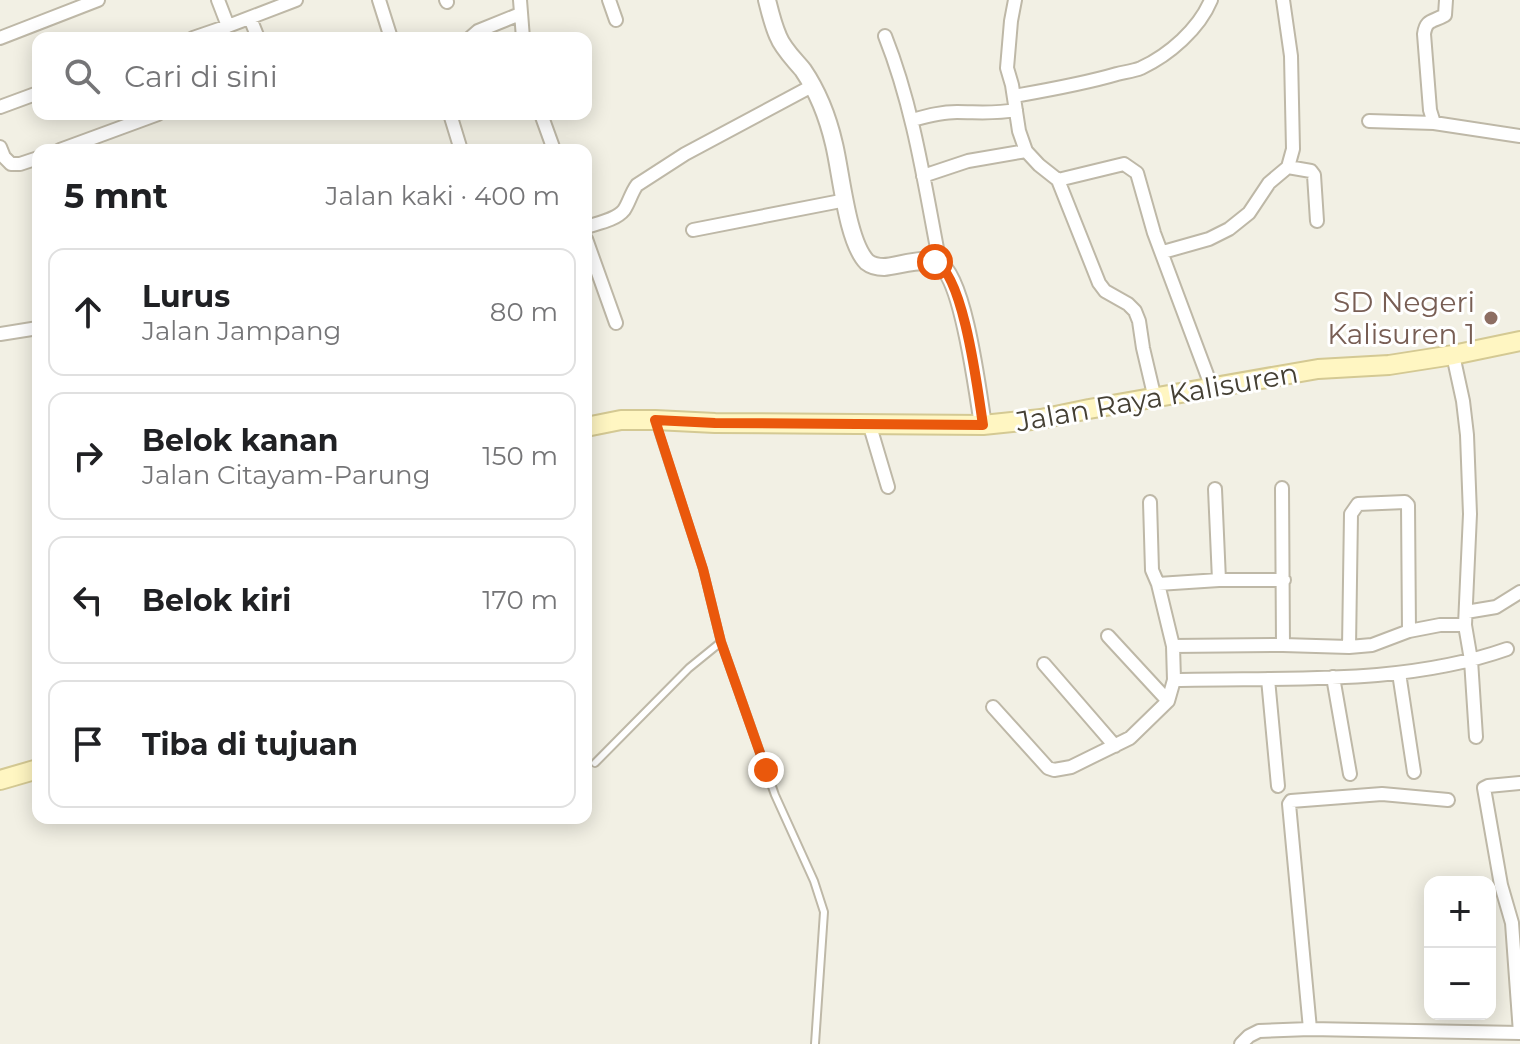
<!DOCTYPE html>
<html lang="id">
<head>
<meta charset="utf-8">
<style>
  body { margin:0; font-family:Montserrat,sans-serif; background:#f6f6f6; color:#202124 }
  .controls { position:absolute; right:24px; bottom:24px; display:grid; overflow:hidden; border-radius:16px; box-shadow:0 4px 20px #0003 }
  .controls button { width:72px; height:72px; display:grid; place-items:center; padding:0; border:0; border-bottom:2px solid #e0e0e0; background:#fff; color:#202124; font:40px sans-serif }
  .stop { position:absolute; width:24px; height:24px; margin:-18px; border:6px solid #ea580c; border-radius:50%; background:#fff }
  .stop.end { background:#ea580c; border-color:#fff; box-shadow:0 2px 8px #0008 }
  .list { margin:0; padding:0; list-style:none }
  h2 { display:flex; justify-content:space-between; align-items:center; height:104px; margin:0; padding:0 32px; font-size:34px }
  h2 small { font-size:26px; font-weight:400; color:#757577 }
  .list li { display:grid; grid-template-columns:52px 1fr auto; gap:24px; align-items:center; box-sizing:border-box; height:128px; margin:0 16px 16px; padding:0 16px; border:2px solid #e0e0e0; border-radius:16px }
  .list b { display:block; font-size:30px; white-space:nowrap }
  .list p { margin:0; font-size:26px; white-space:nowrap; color:#757577 }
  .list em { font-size:26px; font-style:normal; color:#757577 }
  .icon { flex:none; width:44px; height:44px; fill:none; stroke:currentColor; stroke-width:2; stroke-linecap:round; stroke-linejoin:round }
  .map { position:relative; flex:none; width:1520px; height:1044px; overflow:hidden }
  .search { position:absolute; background:#fff; box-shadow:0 4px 20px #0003; left:32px; top:32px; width:560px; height:88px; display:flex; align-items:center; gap:20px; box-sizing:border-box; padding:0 28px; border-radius:16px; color:#757577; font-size:30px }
  .panel { position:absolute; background:#fff; box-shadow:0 4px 20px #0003; left:32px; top:144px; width:560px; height:680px; border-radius:16px }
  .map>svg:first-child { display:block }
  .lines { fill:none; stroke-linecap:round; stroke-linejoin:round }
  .service-casing { stroke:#beb8a7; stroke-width:10 }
  .minor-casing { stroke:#beb8a7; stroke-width:16 }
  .tertiary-casing { stroke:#beb8a7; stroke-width:20 }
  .secondary-casing { stroke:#d4c993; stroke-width:22 }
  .service { stroke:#fff; stroke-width:6 }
  .minor { stroke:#fff; stroke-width:12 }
  .tertiary { stroke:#fff; stroke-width:16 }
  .secondary { stroke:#fff6c2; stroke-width:18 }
  .route { stroke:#ea580c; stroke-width:10 }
  .education-dot { fill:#8d6e63; stroke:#fff; stroke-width:3 }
  .labels { text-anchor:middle; stroke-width:6; stroke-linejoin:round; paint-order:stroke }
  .education-label { font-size:28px; fill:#785e54; stroke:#fff; text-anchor:end }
  .street-label { font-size:28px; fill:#454034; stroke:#fff }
</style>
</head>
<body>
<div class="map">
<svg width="1520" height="1044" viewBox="0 0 1520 1044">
  <rect width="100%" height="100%" fill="#f2f0e4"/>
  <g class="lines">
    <defs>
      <path id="service" d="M656 424 703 569 721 642 775 795 814 881 824 912 815 1044
        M595 763 689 668 721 642"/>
      <path id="minor" d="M218 0 228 26 296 0
        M379 0 391 38
        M446 0 447 2
        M520 0 523 38
        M609 0 616 20
        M1015 0 1011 21 1007 68 1012 85 1019 131 1026 151 1039 165 1058 180 1099 283 1105 291 1128 304 1135 311 1139 321 1143 348 1155 399
        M1446 0 1445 15C1433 22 1426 19 1424 34L1430 110 1434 123 1520 136
        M250 18 258 38
        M885 36C914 109 925 187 940 264
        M0 38 98 0
        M193 38 228 26
        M470 38 478 31 520 14
        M1014 96C1048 90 1083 84 1117 74 1125 72 1134 71 1141 68 1169 55 1199 29 1211 0
        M0 107 38 93
        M450 114 461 150
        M541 114 554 150
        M912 120C927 116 941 112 957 112 978 112 994 114 1016 110
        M1369 121 1434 123
        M0 147 4 157 11 164H20L38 158
        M60 150 158 114
        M1288 167 1311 171 1314 175 1317 221
        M923 176 968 161 1026 151
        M1058 180 1124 164 1137 173 1154 233 1212 388
        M586 227C598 223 616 220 624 210 629 203 631 193 637 185L685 154 812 86
        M693 230 846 200
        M586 239 616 323
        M1163 252 1209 239 1229 229 1249 213 1269 183 1288 167 1293 149 1291 56 1283 0
        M0 334 38 328
        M1453 355 1463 401 1467 435 1470 514 1465 625 1471 660 1476 737
        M869 423 888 487
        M1282 488 1283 645
        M1215 489 1219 580
        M1150 502 1152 570 1158 584 1173 646 1283 645 1349 647 1372 645 1409 631 1440 625H1465
        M1158 584 1219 580H1284
        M1466 612 1496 607 1520 592
        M1108 636 1168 701
        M1173 646 1174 680
        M1349 647 1351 514 1358 504 1405 502 1408 505 1409 631
        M1044 664 1115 746
        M1399 673 1414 772
        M1333 677 1350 774
        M1268 679 1278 786
        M993 707 1048 768 1054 770 1071 767 1130 738 1168 701 1174 680C1284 677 1402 686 1507 649
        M1310 1029 1289 804 1291 801 1382 794 1448 800
        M1520 1033 1512 923 1501 885 1484 788 1488 786 1520 783
        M1241 1044 1249 1036 1259 1031 1310 1029 1520 1033"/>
      <path id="tertiary" d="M767 0C770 12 773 25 778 36 783 49 794 59 803 70 818 92 828 118 834 144 841 172 847 242 867 262 872 266 878 267 884 267 898 266 927 256 939 264 964 278 978 395 983 425"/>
      <path id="secondary" d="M586 427 621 420H655L715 423 983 425 1041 419 1089 409 1318 369 1389 365 1453 355 1520 341
        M0 780 38 769"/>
    </defs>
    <!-- service casing -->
    <use href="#service" class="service-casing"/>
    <!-- minor casing -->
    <use href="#minor" class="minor-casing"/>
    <!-- tertiary casing -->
    <use href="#tertiary" class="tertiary-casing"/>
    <!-- secondary casing -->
    <use href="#secondary" class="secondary-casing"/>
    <!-- service -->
    <use href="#service" class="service"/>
    <!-- minor -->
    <use href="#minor" class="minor"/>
    <!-- tertiary -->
    <use href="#tertiary" class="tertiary"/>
    <!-- secondary -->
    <use href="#secondary" class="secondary"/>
  </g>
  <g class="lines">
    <!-- route -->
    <path class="route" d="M766 770 721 642 703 569 655 420 715 423 983 425C978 393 964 274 935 262"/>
  </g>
  <!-- markers -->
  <circle class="education-dot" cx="1491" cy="318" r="8"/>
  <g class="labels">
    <!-- education labels -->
    <g class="education-label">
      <text x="1475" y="312">SD Negeri<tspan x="1475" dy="32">Kalisuren 1</tspan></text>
    </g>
    <!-- street labels -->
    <g class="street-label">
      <text transform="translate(1157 397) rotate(-10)" y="10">Jalan Raya Kalisuren</text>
    </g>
  </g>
</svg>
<div class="controls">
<button>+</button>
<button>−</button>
</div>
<div class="stop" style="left:935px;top:262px"></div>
<div class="stop end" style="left:766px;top:770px"></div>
<div class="search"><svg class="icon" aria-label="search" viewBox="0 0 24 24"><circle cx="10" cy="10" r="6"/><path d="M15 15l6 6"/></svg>Cari di sini</div>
<section class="panel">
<h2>5 mnt<small>Jalan kaki · 400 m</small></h2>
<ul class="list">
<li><svg class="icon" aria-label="ahead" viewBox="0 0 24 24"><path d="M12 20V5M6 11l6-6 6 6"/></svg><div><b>Lurus</b><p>Jalan Jampang</p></div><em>80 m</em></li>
<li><svg class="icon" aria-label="right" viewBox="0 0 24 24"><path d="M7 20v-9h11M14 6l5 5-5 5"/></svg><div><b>Belok kanan</b><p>Jalan Citayam-Parung</p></div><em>150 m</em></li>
<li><svg class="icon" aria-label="left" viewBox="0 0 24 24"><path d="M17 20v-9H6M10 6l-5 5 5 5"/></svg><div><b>Belok kiri</b></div><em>170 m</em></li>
<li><svg class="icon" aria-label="arrive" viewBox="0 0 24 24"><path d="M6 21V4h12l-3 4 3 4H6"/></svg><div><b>Tiba di tujuan</b></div></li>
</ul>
</section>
</div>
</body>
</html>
